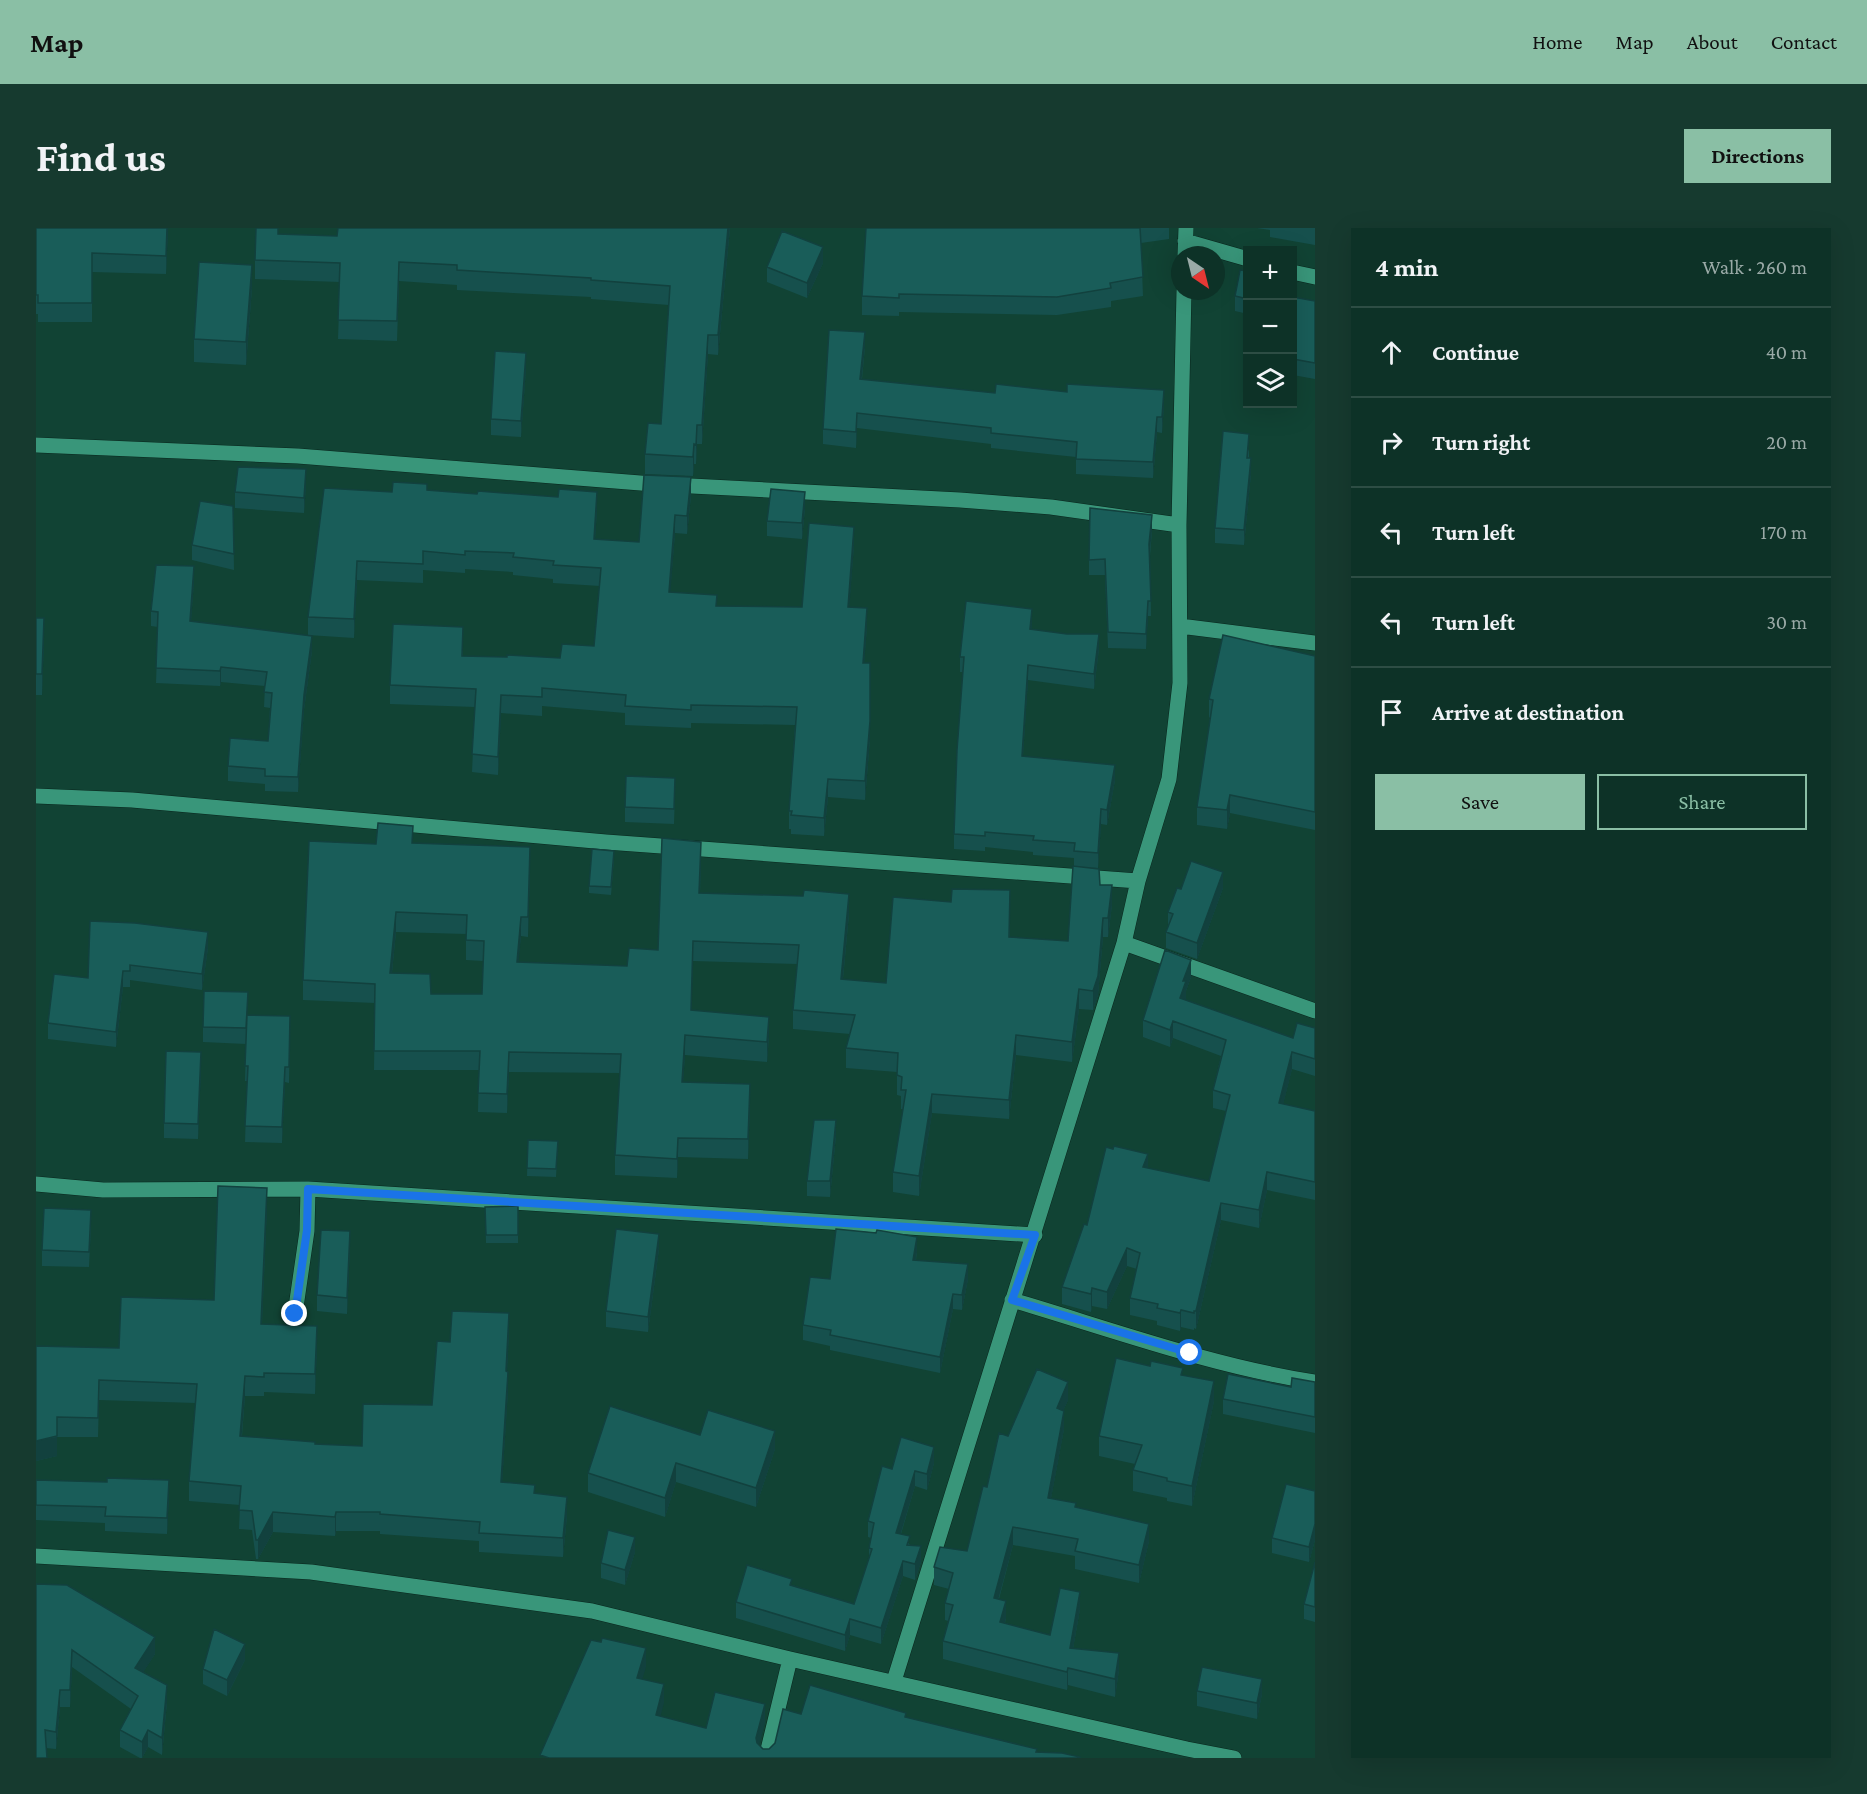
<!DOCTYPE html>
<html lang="en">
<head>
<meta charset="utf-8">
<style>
  body { margin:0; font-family:"Crimson Pro",serif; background:#163a2f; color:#f1f3f6 }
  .controls { position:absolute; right:18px; top:18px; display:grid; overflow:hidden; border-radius:0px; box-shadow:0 6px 24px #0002 }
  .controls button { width:54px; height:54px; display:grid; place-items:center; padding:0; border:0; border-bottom:2px solid #2d4d44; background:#0d3227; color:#f1f3f6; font:30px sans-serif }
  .compass { position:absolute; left:1135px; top:18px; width:54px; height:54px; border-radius:50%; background:#0d3227; box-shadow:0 6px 24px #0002; rotate:145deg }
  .stop { position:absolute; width:18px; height:18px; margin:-14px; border:4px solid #1a73e8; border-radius:50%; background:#fff }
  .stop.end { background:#1a73e8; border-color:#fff; box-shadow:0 2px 6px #0008 }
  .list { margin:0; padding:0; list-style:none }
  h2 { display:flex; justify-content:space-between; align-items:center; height:78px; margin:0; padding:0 24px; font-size:26px }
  h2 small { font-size:20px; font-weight:400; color:#9aaaa7 }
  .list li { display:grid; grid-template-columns:39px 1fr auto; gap:18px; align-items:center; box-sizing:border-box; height:90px; padding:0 24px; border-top:2px solid #2d4d44 }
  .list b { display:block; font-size:22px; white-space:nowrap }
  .list em { font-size:20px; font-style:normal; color:#9aaaa7 }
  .actions { display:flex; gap:12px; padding:18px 24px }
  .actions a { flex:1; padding:14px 0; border:2px solid #8abfa5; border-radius:0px; text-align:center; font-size:21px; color:#8abfa5 }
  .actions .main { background:#8abfa5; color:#111 }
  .icon { flex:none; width:33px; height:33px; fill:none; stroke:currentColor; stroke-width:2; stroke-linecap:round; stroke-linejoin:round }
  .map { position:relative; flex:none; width:1279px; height:1530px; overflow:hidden; border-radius:0px }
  header { display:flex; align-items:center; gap:36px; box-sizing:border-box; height:84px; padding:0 30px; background:#8abfa5; color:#111 }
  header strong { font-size:28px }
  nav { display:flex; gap:33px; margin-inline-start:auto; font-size:21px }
  .intro { display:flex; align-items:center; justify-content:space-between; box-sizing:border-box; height:144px; padding:0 36px }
  h1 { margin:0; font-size:42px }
  .button { padding:15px 27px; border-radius:0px; background:#8abfa5; color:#111; font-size:21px; font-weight:700 }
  main { display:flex; gap:36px; padding:0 36px }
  aside { flex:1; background:#0d3227; border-radius:0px; box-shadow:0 6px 24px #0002 }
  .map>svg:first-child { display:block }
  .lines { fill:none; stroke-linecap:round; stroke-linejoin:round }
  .minor-casing { stroke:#09261d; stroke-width:16 }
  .minor { stroke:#39967a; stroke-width:15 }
  .wall { fill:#16504d; fill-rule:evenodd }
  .shaded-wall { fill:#12413e }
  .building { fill:#195d59; stroke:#12413e; stroke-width:1.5; fill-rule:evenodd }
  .route { stroke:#1a73e8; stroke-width:8 }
</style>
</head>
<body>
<header>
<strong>Map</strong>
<nav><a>Home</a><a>Map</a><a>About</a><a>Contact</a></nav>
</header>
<div class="intro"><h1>Find us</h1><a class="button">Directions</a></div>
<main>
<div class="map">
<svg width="1279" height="1530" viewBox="0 0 1279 1530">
  <rect width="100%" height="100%" fill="#114334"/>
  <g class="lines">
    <defs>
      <path id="minor" d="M1149 13 1212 31
        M1149 27 1150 0
        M1256 44 1279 49
        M0 217 262 228 617 256 924 272 1015 279 1143 297
        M1144 398 1279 415
        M0 568 96 572 570 614 1102 653
        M1088 715 1279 783
        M0 956 67 962 272 961
        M976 1072C1074 1101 1179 1139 1279 1154
        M259 1086 271 1003 272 961 999 1007
        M0 1328 275 1344 556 1383 754 1431 1151 1521 1198 1530
        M858 1453 1088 715 1102 653 1133 551 1144 455 1143 297 1148 63
        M730 1530 754 1431"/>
    </defs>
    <!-- minor casing -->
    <use href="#minor" class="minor-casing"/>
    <!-- minor -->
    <use href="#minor" class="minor"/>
  </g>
  <!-- wall -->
  <path class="wall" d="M0 0H132L130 46 56 44V94H2V86H0Z
    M302 0H694L682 127 672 126 666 216H661L660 236H658L657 248 609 246V226L625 196 633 77 555 71V69L421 62V57L363 53 361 113 302 111 304 54 219 51V32L242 6 301 8Z
    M830 0H1133V11L1105 15 1107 68 1075 73V79L1021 87 863 84V88L826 87V68Z
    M1221 0H1279V17L1234 9V2Z
    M787 35 771 70 731 54V39Z
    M1212 43V86L1199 83V68Z
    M216 60 210 137 158 134V111Z
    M1257 69 1279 73V151L1257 147Z
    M829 119 826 151 959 165 1128 177 1126 205 1121 204 1117 250 1040 246V229L955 220V216L821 200 820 220 787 216V201Z
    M490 140 485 209 455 207V191Z
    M1213 221V230L1215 246 1208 317 1179 315V300Z
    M270 256 268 285 199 280V264Z
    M391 262 561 282 559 311 603 314 655 268 651 306 639 305 634 364 681 378 766 379 818 317 813 379 831 398 828 435 834 511 829 572 792 569 788 608 755 606V601H753V583L759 497 655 495V500L589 497V485L506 478V488L465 485 462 547 436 544 439 479 354 476V457L427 417V428L524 430 558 418 564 358 517 355V351L477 347V344L429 341V345L387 342V355L321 352 318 410 272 407V389L356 264Z
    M197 278 198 342 156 332V317Z
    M769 280 766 311 731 308V293Z
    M1116 303 1114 328 1115 388H1112L1110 421 1072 420 1069 347H1053V332Z
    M158 353 155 393 276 423 268 482 262 564 229 563V556L192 553V538L232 513 234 480 228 479 229 458 185 454 184 458 120 455 122 399 115 398V383Z
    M0 390 8 411 6 467H0Z
    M996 396 995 401 1063 421 1058 461 992 452 987 528 1079 552 1071 597 1065 596 1062 640 1038 639V630L997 627V624L949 619V623L918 621V606L927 444H924V429Z
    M1279 428V602L1194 585 1191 601 1161 597V579L1174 490 1173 489V471Z
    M639 565 638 596 589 594V579Z
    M377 615 494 639 492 709 485 708 482 734 591 738 622 722 665 633 664 665 813 686 807 751 850 755 974 682V709L1032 713 1064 657 1076 677 1072 709H1067L1062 767 1057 782 1043 781 1036 834 980 827 973 891 896 885 883 968 857 964V944L867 881H865V868L861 867V844L810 840V820L814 806 757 801V782L761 736 657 733 655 782 733 808 731 834 649 827 647 854 714 876 712 931 642 929 641 950 579 947V927L584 845 473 844 471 885 442 884 443 842H338L339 775 267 772V752ZM360 704 430 706V732L447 733 446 766H395L356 745Z
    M578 631 575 667 553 665V658Z
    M1187 660 1161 731 1130 720V704L1132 698V684L1145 661Z
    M172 704V720L166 762 94 752V759H87L80 819 12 811V795L52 750Z
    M1155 749 1150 763 1149 772 1257 810 1279 800V848L1256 841 1247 876 1279 883V972L1231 962 1223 1000 1185 992 1160 1101 1158 1100V1102L1145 1099 1144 1103 1121 1097V1093L1094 1087V1070L1101 1041 1091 1038 1071 1081 1056 1078 1055 1084 1026 1076V1059L1051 997 1077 921 1112 940 1173 953 1190 883 1177 880V862L1185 828 1137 810 1134 819 1107 809V792Z
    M211 787 254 803 253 855 249 854 246 915 209 914 211 853H209L210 816 167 814V799Z
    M165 840 162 911 128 910V895Z
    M800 907 794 969 771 968V953Z
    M492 912 522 913 520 949 491 948Z
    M482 978V1015H450L449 979Z
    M231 979 226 1096 281 1118 279 1166 228 1164V1168H209L206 1208 279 1216 326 1218 396 1177 414 1114 473 1104 471 1143 472 1163 466 1254 499 1265 531 1288 527 1329 443 1324V1313L344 1306V1303H300L299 1308 237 1304 222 1331H220L216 1302 203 1301 204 1277 153 1273V1253L160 1175 63 1172 62 1209H21V1228L0 1233V1118L83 1120 178 1072Z
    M55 997 53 1039 6 1038V1022Z
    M314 1018 311 1086 281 1083V1067Z
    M623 1021 612 1104 570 1099V1083Z
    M881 1024 880 1032 932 1051 926 1082 917 1081 904 1145 794 1122V1118L767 1112V1097L794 1051Z
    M1147 1147 1178 1173 1156 1278 1131 1273V1270L1097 1263V1242L1099 1236 1063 1228V1208Z
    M1279 1154V1205L1187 1186V1171Z
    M1032 1172 1027 1183 1028 1201 1015 1270 1040 1279 1113 1313 1103 1355 1039 1341V1328L977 1317 963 1371 970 1390 969 1395 1014 1407 1044 1381 1037 1421 1083 1442 1079 1469 1032 1457 1031 1462 907 1431V1413L912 1393 909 1392V1375L913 1361 898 1357V1339L931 1323 951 1259 972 1208Z
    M664 1207 739 1221 720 1279 640 1254 629 1289 552 1264V1245Z
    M898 1235 891 1262 879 1258 865 1306 874 1317 885 1334 879 1352 867 1348 845 1416 814 1407 809 1423 700 1390V1374L756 1357 818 1376 833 1333V1320L835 1310 832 1309V1293L856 1241Z
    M0 1252 133 1267 131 1306 69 1303V1295L0 1292Z
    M1279 1263V1312L1273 1334 1236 1325V1310Z
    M599 1324 589 1357 565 1350V1335Z
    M1279 1334V1394L1268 1391V1376Z
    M0 1356 119 1426 107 1444 131 1474 126 1527 112 1519 106 1530H104L84 1519V1502L95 1481 36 1439 34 1479H24L20 1521 10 1520Z
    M209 1432 191 1468 167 1456V1441Z
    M1161 1463 1226 1466 1221 1491 1161 1478Z"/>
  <!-- shaded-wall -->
  <path class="shaded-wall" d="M131 0H132L130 46V28Z
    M692 0H694L682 127V107Z
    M787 19V35L771 70V55Z
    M216 37V60L210 137V114Z
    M829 104V119L824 166V151Z
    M672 107V126L666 216V197Z
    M490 125V140L485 209V193Z
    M1128 162V177L1126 205V189Z
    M821 185V200L820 220V204Z
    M1121 189V204L1117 250V234Z
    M661 197V216L660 236V217Z
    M658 216V236L657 248V229Z
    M1215 230V246L1208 317V302Z
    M270 241V256L268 285V270Z
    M655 249V268L651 306V288Z
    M561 264V282L558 329V311Z
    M769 264V280L766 311V295Z
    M639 287V305L633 383V364Z
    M1116 287V303L1113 331V316Z
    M818 299V317L812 397V379Z
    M321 333V352L318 410V391Z
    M158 338V353L154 408V393Z
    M1112 373V388L1110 421V406Z
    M831 380V398L827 453V435Z
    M996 381V396L994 416V401Z
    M8 390V411L6 467V446Z
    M1063 406V421L1058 461V446Z
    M276 408V423L268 482 262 564V549L268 467Z
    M834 435V511L829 572V553Z
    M992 437V452L986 543V528Z
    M185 439V454L184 458V443Z
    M465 467V485L462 547V529Z
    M1079 537V552L1071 597V582Z
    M792 551V569L788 608V590Z
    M1194 567V585L1191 601V582Z
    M1065 581V596L1062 640V625Z
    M665 614V633L663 684V665Z
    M494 619V639L492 709V689Z
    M1187 644V660L1161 731V715Z
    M1076 657V677L1072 709V690Z
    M813 666V686L805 771V751Z
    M360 684V704L354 764V745Z
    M485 689V708L481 754V734Z
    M1067 690V709L1062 767 1057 782V763Z
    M172 704V720L166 762V746Z
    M657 713V733L655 802V782Z
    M1155 732V749L1150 763V771L1144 787V770L1147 753Z
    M87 743V759L80 819V804Z
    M1043 761V781L1036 834V814Z
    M733 789V808L731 834V814Z
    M1137 793V810L1134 819V802Z
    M649 807V827L646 874V854Z
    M980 807V827L973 891V872Z
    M165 824V840L162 911V896Z
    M473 824V844L471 885V866Z
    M1256 824V841L1243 893V875Z
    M249 839V854L246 915V899Z
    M714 856V876L712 931V911Z
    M896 866V885L883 968V948Z
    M800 892V907L794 969V953Z
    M642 910V929L641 950V931Z
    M1112 926V943L1107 939Z
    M1231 944V962L1223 1000V982Z
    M231 960V979L225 1115V1096Z
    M1185 975V992L1160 1101V1083Z
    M314 1003V1018L311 1086V1070Z
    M623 1006V1021L612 1104V1089Z
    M881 1009V1024L877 1048V1032Z
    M1091 1020V1038L1071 1081V1064Z
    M932 1036V1051L926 1082V1067Z
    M1056 1060V1078L1055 1084V1066Z
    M917 1066V1081L904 1145V1129Z
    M1145 1082V1099L1144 1103V1085Z
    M473 1085V1104L470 1163V1143Z
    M281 1098V1118L279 1166V1146Z
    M472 1144V1163L465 1273V1254Z
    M209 1148V1168L204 1227V1208Z
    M1178 1153V1173L1156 1278V1258Z
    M1032 1154V1172L1021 1197V1180Z
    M1028 1183V1201L1012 1287V1270Z
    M739 1203V1221L720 1279V1260Z
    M21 1209V1228L0 1233V1213Z
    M898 1219V1235L891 1262V1246Z
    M640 1235V1254L629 1289V1270Z
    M879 1243V1258L860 1321V1305Z
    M133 1252V1267L131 1306V1290Z
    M531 1269V1288L527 1329V1310Z
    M237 1284V1304L222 1331V1312Z
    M300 1284V1303L299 1308V1289Z
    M1113 1296V1313L1103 1355V1337Z
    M1279 1296V1312L1273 1334V1319Z
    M977 1299V1317L958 1387V1370Z
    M599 1309V1324L589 1357V1342Z
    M885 1318V1334L879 1352V1336Z
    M867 1333V1348L845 1416V1400Z
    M1044 1364V1381L1034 1438V1420Z
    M970 1373V1390L964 1411V1394Z
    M814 1391V1407L809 1423V1407Z
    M119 1409V1426L99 1457V1440Z
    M209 1416V1432L191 1468V1452Z
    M610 1420V1439L601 1469V1450Z
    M36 1422V1439L34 1479V1462Z
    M1083 1425V1442L1079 1469V1451Z
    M1032 1440V1457L1031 1462V1444Z
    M1226 1451V1466L1221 1491V1475Z
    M628 1456V1475L620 1505V1487Z
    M131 1457V1474L126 1527V1510Z
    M24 1462V1479L20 1521V1504Z
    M729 1476V1495L720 1528V1510Z
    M112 1502V1519L106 1530V1514Z"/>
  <!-- building -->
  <path class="building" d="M0 0H131L130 28 56 25V75H2V67H0Z
    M220 0H242V6L301 8 302 0H692L682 107H672L666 197H661L660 217 658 216 657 229 609 226 612 195 625 196 634 58 555 52V50L421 42V37L363 34 361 93 302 92 304 35 219 32Z
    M830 0H1104L1107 49 1074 55 1075 60 1021 69 863 66V70L826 68Z
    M746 3 787 19 771 55 731 39Z
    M163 34 216 37 210 114 158 111Z
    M1204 42 1212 43V71L1199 68Z
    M1257 69 1279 73V135L1257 131Z
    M793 102 829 104 824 151 959 165 960 156 1031 164V156L1128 162 1126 189H1121L1117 234 1040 231 1041 214 955 205V200L821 185 820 204 787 201Z
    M459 123 490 125 485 193 455 191Z
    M1187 203 1213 206 1211 230H1215L1208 302 1179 300Z
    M202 239 270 241 268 270 199 264Z
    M608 247 655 249 651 288 639 287 633 364 681 367 680 378 766 379 773 295 818 299 812 379 831 380 827 435H834V493L829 553 792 551 788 590 755 587 756 583H753L761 479 655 477V482L589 478 590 467 506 460V469L465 467 462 529 436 526 440 461 354 457 357 396 427 399 426 428 471 429V427L524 430 526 416 558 418 565 340 517 337 518 333 477 329 478 325 429 323V327L387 323V336L321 333 318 391 272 389 288 260 356 264 357 254 391 256V262L441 266 442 263 522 269 523 261 561 264 558 311 603 314Z
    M735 261 769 264 766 295 731 293Z
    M164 273 197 278 198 326 156 317Z
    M1054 280 1116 287 1113 316 1115 373H1112L1110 406 1072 404 1069 331 1053 332Z
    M120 337 158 338 154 393 276 408 268 467 262 549 229 548V541L192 538 194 510 232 513 236 465 228 464 231 444 185 439 184 443 120 440 122 384 115 383Z
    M930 373 996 381 994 401 1031 406H1063L1058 446 992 437 986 528 1079 537 1071 582 1065 581 1062 625 1038 623 1039 615 997 612 998 608 949 604V608L918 606 921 522 928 429H924Z
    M0 390H8L6 446H0Z
    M1187 407 1279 428V584L1194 567 1191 582 1161 579 1177 472 1173 471Z
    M590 548 639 550 638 581 589 579Z
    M342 595 377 598 376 615 494 619 492 689H485L481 734 591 738 593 720 622 722 626 610 665 614 663 665 767 668 768 662 813 666 805 751 850 755 857 669 915 674 916 661 974 662 973 709 1032 713 1037 638 1063 641 1064 657H1076L1072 690H1067L1062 748 1057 763 1043 761 1036 814 980 807 973 872 896 866 883 948 857 944 870 862H865L866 849 861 847 862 825 810 820 819 787 757 782 763 717 657 713 655 782 733 789 731 814 649 807 646 854 714 856 712 911 642 910 641 931 579 927 585 826 473 824 471 866 442 865 444 823H338L339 756 267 752 273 613 340 616ZM360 684 431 687 430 712 448 713 446 766H395L394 746 354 745Z
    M556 621 578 623 575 659 553 658Z
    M1155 633 1187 644 1161 715 1130 704 1137 686 1132 684 1141 660 1145 661Z
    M54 693 99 695 172 704 166 746 94 737V743H87L80 804 12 795 18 746 52 750Z
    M1129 722 1155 732 1147 753H1150L1144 770 1257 810 1261 795 1279 800V831L1256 824 1243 875 1279 883V954L1231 944 1223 982 1185 975 1160 1083H1158V1085L1145 1082 1144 1085 1121 1080 1122 1076 1094 1070 1104 1025 1091 1020 1071 1064 1056 1060 1055 1066 1026 1059 1048 996 1051 997 1070 919 1077 921 1078 918 1112 926 1107 939 1173 953 1194 867 1177 862 1190 812 1137 793 1134 802 1107 792Z
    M168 763 212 764 210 800 167 799Z
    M211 787 254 788 253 839H249L246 899 209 898 212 838H209Z
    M130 823 165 824 162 896 128 895Z
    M778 892H800L794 953H771Z
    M492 912 522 913 520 941 491 940Z
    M182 958 231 960 225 1096 281 1098 279 1146 228 1145V1149L209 1148 204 1208 279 1214V1216L326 1218 327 1176 396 1177 401 1113 414 1114 416 1083 473 1085 470 1143 472 1144 465 1254 499 1257 498 1265 531 1269 527 1310 443 1305 444 1294 344 1286V1284H300L299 1289 237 1284 222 1312H220L216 1283 203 1282 205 1258 153 1253 161 1156 63 1152 62 1190 21 1189V1208L0 1213V1118L83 1120 85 1069 178 1072Z
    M482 978V1007H450L449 979Z
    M8 980 55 982 53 1024 6 1022Z
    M580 1001 623 1006 612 1089 570 1083Z
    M800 1001 840 1005 841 1002 881 1009 877 1032 932 1036 926 1067 917 1066 904 1129 794 1107 795 1102 767 1097 774 1049 794 1051Z
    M285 1002 314 1003 311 1070 281 1067Z
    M1080 1130 1114 1138 1115 1133 1147 1140 1145 1147 1178 1153 1156 1258 1131 1253V1250L1097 1242 1106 1217 1063 1208Z
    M1001 1141 1032 1154 1021 1180 1028 1183 1012 1270 1040 1275 1039 1279 1113 1296 1103 1337 1039 1323 1042 1311 977 1299 958 1370 970 1373 964 1394 1014 1407 1024 1360 1044 1364 1034 1420 1083 1425 1079 1451 1032 1440 1031 1444 907 1413 917 1377 909 1375 917 1345 898 1339 904 1319 931 1323 947 1258 951 1259 963 1205 972 1208Z
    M1192 1146 1255 1159 1256 1150 1279 1154V1189L1187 1171Z
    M574 1178 664 1207 672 1182 739 1203 720 1260 640 1235 629 1270 552 1245Z
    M865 1209 898 1219 891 1246 879 1243 860 1305 874 1308 871 1317 885 1318 879 1336 867 1333 845 1400 814 1391 809 1407 700 1374 711 1337 756 1351 754 1357 818 1376 836 1321 833 1320 838 1295 832 1293 846 1238 856 1241Z
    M71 1250 133 1252 131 1290 69 1288 70 1279 0 1277V1252L71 1254Z
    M1250 1256 1279 1263V1296L1273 1319 1236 1310Z
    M572 1302 599 1309 589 1342 565 1335Z
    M1279 1334V1379L1268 1376Z
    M0 1356 31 1357 119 1409 99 1440 131 1457 126 1510 112 1502 106 1514 84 1502 102 1468 36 1422 34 1462H24L20 1504 9 1502 11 1530H0Z
    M178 1401 209 1416 191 1452 167 1441Z
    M566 1410 610 1420 601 1450 628 1456 620 1487 670 1500 679 1464 729 1476 720 1510 721 1515 727 1521H733L739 1515 747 1481 765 1486 774 1457 870 1485 869 1489 1001 1521 1000 1524 1026 1525 1044 1529V1530H513L504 1527 555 1412 565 1414Z
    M1166 1439 1226 1451 1221 1475 1161 1463Z"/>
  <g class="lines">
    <!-- route -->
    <path class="route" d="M259 1086 271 1002 272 961 999 1007 976 1072 1154 1125"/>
  </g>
</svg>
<div class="controls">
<button>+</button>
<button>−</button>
<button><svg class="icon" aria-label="layers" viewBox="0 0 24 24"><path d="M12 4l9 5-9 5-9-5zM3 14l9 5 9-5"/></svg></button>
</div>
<svg class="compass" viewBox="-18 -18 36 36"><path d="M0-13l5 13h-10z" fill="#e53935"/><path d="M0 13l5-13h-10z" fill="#9aaaa7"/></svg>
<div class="stop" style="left:1154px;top:1125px"></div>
<div class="stop end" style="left:259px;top:1086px"></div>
</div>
<aside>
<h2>4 min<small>Walk · 260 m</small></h2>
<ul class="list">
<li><svg class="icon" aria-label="ahead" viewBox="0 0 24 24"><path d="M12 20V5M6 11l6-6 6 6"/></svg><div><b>Continue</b></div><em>40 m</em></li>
<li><svg class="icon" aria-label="right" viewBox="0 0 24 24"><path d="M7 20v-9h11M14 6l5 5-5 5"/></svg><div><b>Turn right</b></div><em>20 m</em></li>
<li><svg class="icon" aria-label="left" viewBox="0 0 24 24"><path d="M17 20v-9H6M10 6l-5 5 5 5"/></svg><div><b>Turn left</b></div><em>170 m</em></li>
<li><svg class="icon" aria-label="left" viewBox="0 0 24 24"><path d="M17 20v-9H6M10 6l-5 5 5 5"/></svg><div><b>Turn left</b></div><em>30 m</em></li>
<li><svg class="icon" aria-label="arrive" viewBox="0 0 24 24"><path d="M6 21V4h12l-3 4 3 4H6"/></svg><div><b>Arrive at destination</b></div></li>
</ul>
<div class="actions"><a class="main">Save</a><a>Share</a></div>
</aside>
</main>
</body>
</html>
